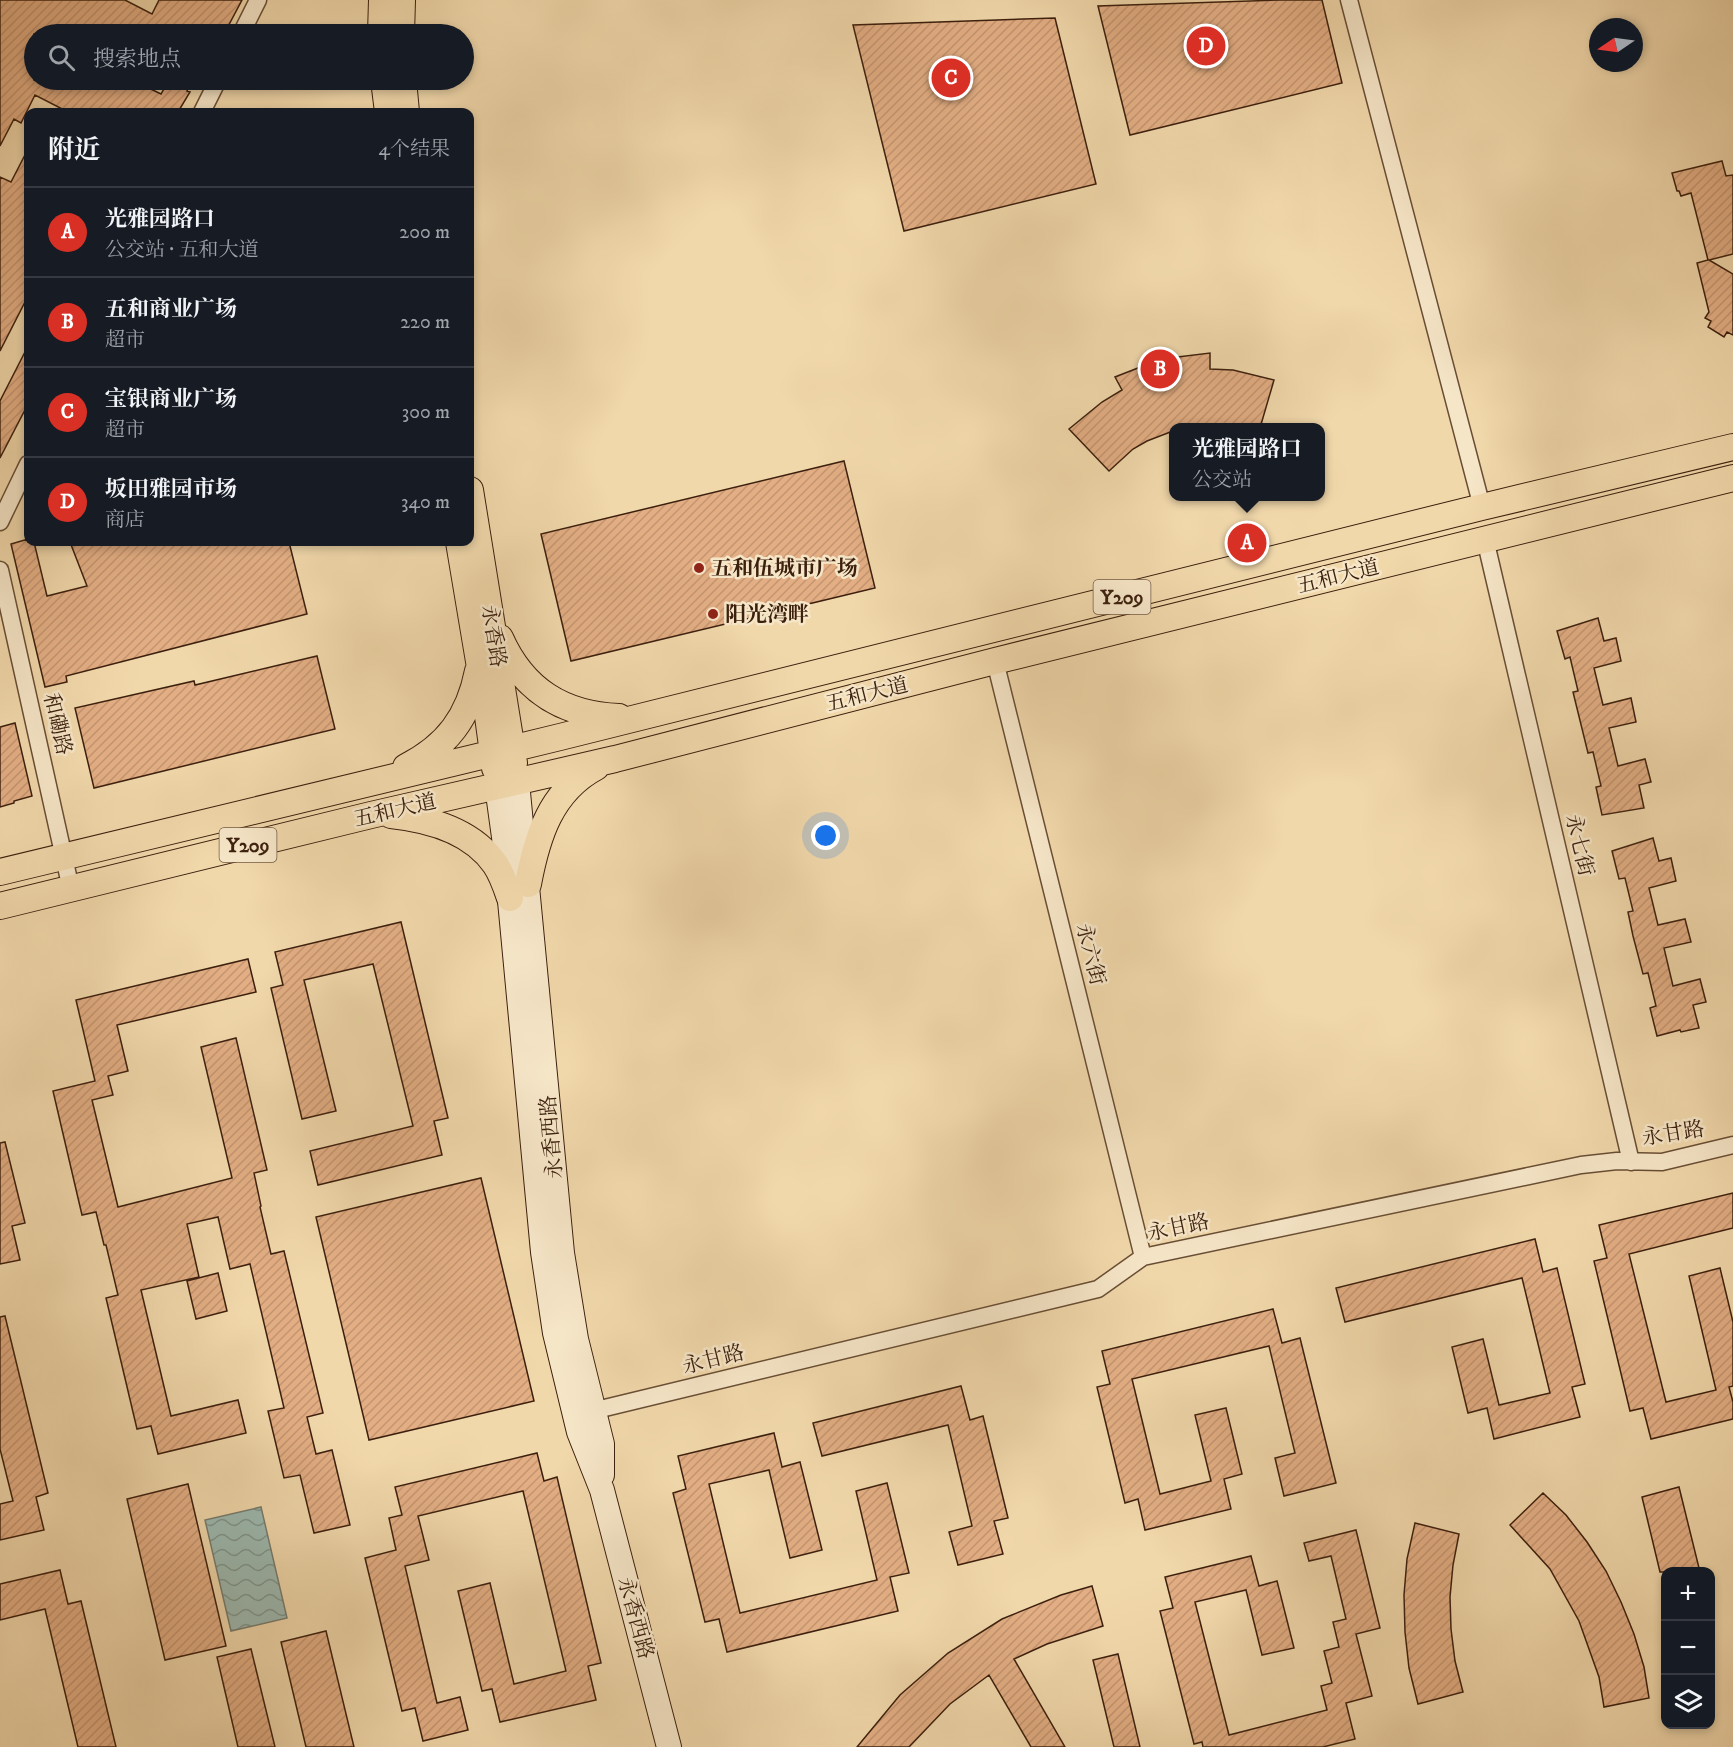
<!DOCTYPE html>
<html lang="zh">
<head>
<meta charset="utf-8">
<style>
  body { margin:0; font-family:"IM FELL DW Pica","Noto Serif SC",serif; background:#20242c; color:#f1f3f6 }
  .controls { position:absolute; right:18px; bottom:18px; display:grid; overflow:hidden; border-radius:12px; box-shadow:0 3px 9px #0003 }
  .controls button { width:54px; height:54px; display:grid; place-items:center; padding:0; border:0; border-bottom:2px solid #363941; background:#171b24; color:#f1f3f6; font:30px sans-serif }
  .compass { position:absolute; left:1589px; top:18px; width:54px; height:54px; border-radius:50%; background:#171b24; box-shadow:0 3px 9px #0003; rotate:257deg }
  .you { position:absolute; left:826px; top:836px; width:21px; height:21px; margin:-15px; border:4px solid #fff; border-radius:50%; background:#1a73e8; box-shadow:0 0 0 9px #1a73e833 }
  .badge { display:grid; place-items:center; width:39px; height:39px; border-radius:50%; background:#d93025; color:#fff; font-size:20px; font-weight:700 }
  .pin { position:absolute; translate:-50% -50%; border:3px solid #fff; box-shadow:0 2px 6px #0006 }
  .popup { position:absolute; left:1169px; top:423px; width:156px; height:78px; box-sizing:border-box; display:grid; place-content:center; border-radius:12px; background:#171b24; filter:drop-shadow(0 2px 4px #0005); font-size:20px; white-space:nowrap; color:#9ea1a6 }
  .popup b { font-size:22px; color:#f1f3f6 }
  .popup::after { content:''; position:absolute; left:50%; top:100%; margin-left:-12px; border:12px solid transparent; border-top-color:#171b24 }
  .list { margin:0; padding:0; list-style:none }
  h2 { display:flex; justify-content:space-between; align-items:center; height:78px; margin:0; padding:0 24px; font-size:26px }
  h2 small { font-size:20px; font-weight:400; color:#9ea1a6 }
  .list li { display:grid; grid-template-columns:39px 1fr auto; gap:18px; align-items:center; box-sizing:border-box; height:90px; padding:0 24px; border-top:2px solid #363941 }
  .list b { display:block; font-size:22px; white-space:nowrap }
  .list p { margin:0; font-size:20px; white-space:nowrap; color:#9ea1a6 }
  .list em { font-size:20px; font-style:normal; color:#9ea1a6 }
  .icon { flex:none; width:33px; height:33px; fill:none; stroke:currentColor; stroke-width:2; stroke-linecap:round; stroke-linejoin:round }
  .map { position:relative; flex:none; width:1733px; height:1747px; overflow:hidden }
  .search { position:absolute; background:#171b24; box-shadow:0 3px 9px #0003; left:24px; top:24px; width:450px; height:66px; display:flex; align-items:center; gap:15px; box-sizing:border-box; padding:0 21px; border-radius:33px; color:#9ea1a6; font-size:22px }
  .panel { position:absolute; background:#171b24; box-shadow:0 3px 9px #0003; left:24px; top:108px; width:450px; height:438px; border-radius:12px }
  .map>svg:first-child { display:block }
  .water { fill:url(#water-waves); stroke:#767c6f; stroke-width:1.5 }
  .building { fill:url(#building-hatch); stroke:#3c200e; stroke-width:1.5 }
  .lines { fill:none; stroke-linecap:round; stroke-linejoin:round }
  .minor-casing { stroke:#694e35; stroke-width:19 }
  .secondary-casing { stroke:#3c200e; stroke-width:26 }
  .primary-casing { stroke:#3c200e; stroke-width:28 }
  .minor { stroke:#f6e6c8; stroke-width:16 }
  .secondary { stroke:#f6e6c8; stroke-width:24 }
  .primary { stroke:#f1d8ab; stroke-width:26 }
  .poi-dot { fill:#8f2418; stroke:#f6e6c8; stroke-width:2 }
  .labels { text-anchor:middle; stroke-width:5; stroke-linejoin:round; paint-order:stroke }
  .shield { fill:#f6e6c8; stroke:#745b46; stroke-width:1.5 }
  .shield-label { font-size:20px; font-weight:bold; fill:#3c200e }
  .poi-label { font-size:21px; font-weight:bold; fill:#3c200e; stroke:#f6e6c8; text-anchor:start }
  .street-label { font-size:21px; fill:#3c200e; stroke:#f6e6c8 }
</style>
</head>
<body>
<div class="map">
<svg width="1733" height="1747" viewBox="0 0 1733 1747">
  <defs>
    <pattern id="water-waves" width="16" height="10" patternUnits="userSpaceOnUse" patternTransform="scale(1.5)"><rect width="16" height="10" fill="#9cb9b0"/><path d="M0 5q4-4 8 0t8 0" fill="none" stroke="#80968e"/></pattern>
    <pattern id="building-hatch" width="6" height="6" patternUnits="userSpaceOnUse" patternTransform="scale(1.5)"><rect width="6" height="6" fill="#e3ae84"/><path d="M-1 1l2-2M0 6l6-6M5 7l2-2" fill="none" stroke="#c49571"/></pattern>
  </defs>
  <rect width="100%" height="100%" fill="#f1d8ab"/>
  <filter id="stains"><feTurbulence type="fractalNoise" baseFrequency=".00333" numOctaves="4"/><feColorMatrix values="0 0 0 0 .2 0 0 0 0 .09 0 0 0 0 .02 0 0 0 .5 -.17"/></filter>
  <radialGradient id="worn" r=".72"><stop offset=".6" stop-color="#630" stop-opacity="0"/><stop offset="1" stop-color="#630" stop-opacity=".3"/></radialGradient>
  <!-- water -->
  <path class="water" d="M261 1507 287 1618 231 1631 205 1520Z"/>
  <!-- building -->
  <path class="building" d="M0 0H125L152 14 159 0H242L224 34H34V80H132L161 94 169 80H193L187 91 190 92 178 112H68L35 95 21 123 14 119 0 146Z
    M1281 0H1322L1342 83 1130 135 1098 6Z
    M1055 18 1096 184 904 231 853 25Z
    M28 149V296L0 351V177L11 182Z
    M1722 161 1726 176 1733 175V254L1709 260 1733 274V335L1727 332 1724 337 1708 327 1711 321 1705 318 1709 312 1697 263 1708 260 1691 193 1681 196 1679 191H1677L1672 173Z
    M28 346V404L0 458V401Z
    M1210 353V369L1233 370 1274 380 1260 428 1210 426 1173 428V431L1147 441 1133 449 1109 471 1069 429 1102 402 1122 390 1115 377 1161 359Z
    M844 461 875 588 571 661 541 534Z
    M28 539V542H34L47 596 87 586 70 542H289L307 614 66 676 67 682 45 687 11 544Z
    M1598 618 1604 641 1616 638 1621 661 1594 668 1603 705 1631 698 1636 722 1609 728 1618 766 1645 759 1651 782 1639 785 1644 808 1602 815 1596 787 1601 786 1593 752 1588 753 1573 692 1578 691 1570 657 1565 659 1557 631Z
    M317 656 335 729 94 788 75 708 194 681 195 685Z
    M15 723 32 796 14 801V803L0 807V727Z
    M1653 838 1659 861 1671 858 1676 881 1649 888 1658 925 1685 919 1691 942 1664 948 1673 986 1700 979 1706 1002 1693 1005 1699 1028 1681 1032 1680 1030 1657 1036 1650 1008 1656 1006 1648 973 1643 974 1633 936 1628 912 1633 911 1625 878 1619 879 1612 851Z
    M401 922 448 1118 434 1121 442 1155 318 1185 310 1151 413 1126 373 964 304 980 336 1111 302 1119 271 988 283 985 275 952Z
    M248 959 256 992 117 1025 128 1071 108 1076 113 1095 92 1100 118 1207 232 1178 201 1047 236 1038 267 1170 254 1173 261 1206 260 1207 271 1254 284 1251 323 1413 307 1417 316 1454 332 1450 350 1525 314 1533 300 1475 284 1478 268 1411 284 1408 250 1264 230 1269 218 1217 187 1224 199 1277 141 1290 171 1416 238 1400 246 1433 158 1454 151 1426 137 1429 106 1298 118 1295 106 1245H104L96 1212 82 1215 53 1091 95 1081 76 1000Z
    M5 1142 25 1223 12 1226 20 1260 0 1264V1143Z
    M481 1178 534 1401 369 1440 316 1217Z
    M1733 1193V1228L1629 1254 1666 1402 1716 1390 1689 1276 1720 1268 1733 1322V1386L1729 1387 1733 1402V1419L1651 1439 1643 1408 1630 1411 1594 1261 1607 1258 1599 1225Z
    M1535 1239 1543 1272 1557 1268 1585 1384 1572 1387 1580 1417 1494 1439 1487 1408 1468 1413 1452 1347 1483 1339 1499 1405 1550 1393 1522 1278 1345 1322 1336 1288Z
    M218 1273 227 1311 196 1319 187 1281Z
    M1273 1309 1282 1343 1300 1338 1336 1483 1284 1496 1275 1458 1295 1453 1269 1346 1132 1379 1160 1494 1211 1481 1195 1415 1226 1408 1242 1474 1224 1479 1231 1509 1145 1530 1138 1499 1125 1503 1097 1387 1110 1384 1102 1351Z
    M5 1316 48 1493 36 1497 44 1530 0 1540V1504L13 1501 0 1449V1317Z
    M961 1386 970 1420 983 1416 1008 1518 994 1521 1003 1554 958 1565 949 1532 972 1526 948 1425 822 1456 813 1423Z
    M774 1433 782 1467 800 1462 822 1550 790 1558 769 1470 709 1484 740 1613 877 1580 856 1491 887 1483 909 1573 890 1577 898 1611 727 1652 719 1619 705 1622 673 1493 686 1489 678 1456Z
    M537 1453 544 1481 557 1477 601 1663 588 1666 596 1700 500 1722 492 1689 482 1691 458 1591 490 1583 514 1684 566 1671 523 1491 418 1516 429 1560 405 1566 437 1703 460 1697 468 1730 423 1741 415 1708 402 1711 365 1558 396 1550 389 1518 402 1515 395 1487Z
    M188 1484 226 1646 165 1660 127 1499Z
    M1679 1487 1700 1572H1660L1642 1497Z
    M1543 1493 1566 1515 1587 1542 1606 1571 1621 1602 1634 1634 1644 1667 1649 1698 1604 1707 1599 1677 1579 1621 1550 1569 1510 1525Z
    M1415 1523 1459 1534 1453 1565 1450 1597 1451 1629 1455 1661 1463 1692 1418 1704 1409 1668 1405 1632 1404 1595 1407 1559Z
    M1356 1530 1380 1628 1356 1634 1372 1696 1346 1703 1355 1739 1323 1747H1203L1202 1742 1194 1744 1160 1611 1173 1608 1165 1577 1251 1556 1259 1586 1277 1581 1294 1648 1262 1655 1246 1590 1195 1602 1229 1735 1327 1710 1321 1686 1332 1683 1324 1651 1339 1647 1333 1622 1346 1619 1331 1556 1309 1561 1304 1543Z
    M60 1570 68 1604 81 1601 116 1747H78L45 1609 0 1620V1584Z
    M1092 1586 1103 1626 1047 1644 1014 1659 1065 1747H1031L989 1675 950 1704 909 1747H857L900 1695 948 1653 1002 1619 1061 1595Z
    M326 1631 354 1747H306L281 1642Z
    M251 1649 275 1747H238L217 1657Z
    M1118 1654 1140 1747H1114L1093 1660Z"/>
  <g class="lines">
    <defs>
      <path id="minor" d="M1349 0 1482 507
        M241 34 258 0
        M202 112 218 80
        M0 522 28 464
        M1485 539 1631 1162
        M0 570 71 889
        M995 661 1143 1257
        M584 1413 1098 1289 1143 1257 1581 1165 1617 1161 1662 1162 1733 1145"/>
      <path id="secondary" d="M517 782 562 1253 576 1339 602 1444V1475
        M497 786 504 837 543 1252 555 1333 579 1432 602 1490 669 1747"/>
      <path id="primary" d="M381 34 382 0
        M401 34 402 0
        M384 80 388 112
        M403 80 406 112
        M470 490 514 763
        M459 542 487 709 495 768
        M500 638C523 690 563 715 619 717
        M406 767C447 746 469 717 478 671
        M391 815C429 819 472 831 495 864 502 874 506 886 510 898
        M0 872 560 737 1482 507 1733 447
        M528 884C537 836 551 791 596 767
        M0 906 371 815 615 759 995 661 1733 478"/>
    </defs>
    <!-- minor casing -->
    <use href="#minor" class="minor-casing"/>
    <!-- secondary casing -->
    <use href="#secondary" class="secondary-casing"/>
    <!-- primary casing -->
    <use href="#primary" class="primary-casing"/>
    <!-- minor -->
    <use href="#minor" class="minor"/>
    <!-- secondary -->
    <use href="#secondary" class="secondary"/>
    <!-- primary -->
    <use href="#primary" class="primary"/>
  </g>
  <!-- markers -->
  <g class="poi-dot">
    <circle cx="699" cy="568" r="6"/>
    <circle cx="713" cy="614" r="6"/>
  </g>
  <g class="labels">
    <!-- shield labels -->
    <g class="shield">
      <rect x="1093.5" y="580" width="57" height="34" rx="4.5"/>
      <rect x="219.5" y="828" width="57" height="34" rx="4.5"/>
    </g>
    <g class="shield-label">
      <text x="1122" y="604">Y209</text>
      <text x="248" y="852">Y209</text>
    </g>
    <!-- poi labels -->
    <g class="poi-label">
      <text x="711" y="575">五和伍城市广场</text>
      <text x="725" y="621">阳光湾畔</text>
    </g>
    <!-- street labels -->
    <g class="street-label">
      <text transform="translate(1338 576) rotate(-14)" y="7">五和大道</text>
      <text transform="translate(494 636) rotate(81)" y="7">永香路</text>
      <text transform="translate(867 694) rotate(-14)" y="7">五和大道</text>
      <text transform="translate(58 724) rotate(77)" y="7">和磡路</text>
      <text transform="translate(395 810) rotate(-13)" y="7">五和大道</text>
      <text transform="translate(1580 845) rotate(77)" y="7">永七街</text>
      <text transform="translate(1091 954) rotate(76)" y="7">永六街</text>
      <text transform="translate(1673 1133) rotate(-9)" y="7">永甘路</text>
      <text transform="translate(551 1137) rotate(-95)" y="7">永香西路</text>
      <text transform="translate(1178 1227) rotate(-12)" y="7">永甘路</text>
      <text transform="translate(713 1359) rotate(-14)" y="7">永甘路</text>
      <text transform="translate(636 1618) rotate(75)" y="7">永香西路</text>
    </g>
  </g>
  <rect width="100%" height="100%" filter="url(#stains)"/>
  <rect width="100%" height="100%" fill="url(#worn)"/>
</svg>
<div class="controls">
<button>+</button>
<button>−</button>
<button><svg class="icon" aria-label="layers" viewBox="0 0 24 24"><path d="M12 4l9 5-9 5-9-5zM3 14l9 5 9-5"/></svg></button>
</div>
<svg class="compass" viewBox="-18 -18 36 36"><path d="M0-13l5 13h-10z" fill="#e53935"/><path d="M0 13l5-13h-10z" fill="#9ea1a6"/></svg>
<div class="you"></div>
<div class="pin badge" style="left:1247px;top:543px">A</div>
<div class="popup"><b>光雅园路口</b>公交站</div>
<div class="pin badge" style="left:1160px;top:369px">B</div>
<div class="pin badge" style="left:951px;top:78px">C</div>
<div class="pin badge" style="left:1206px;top:46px">D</div>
<div class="search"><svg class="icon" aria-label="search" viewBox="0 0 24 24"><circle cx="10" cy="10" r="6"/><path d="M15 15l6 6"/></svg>搜索地点</div>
<section class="panel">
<h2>附近<small>4个结果</small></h2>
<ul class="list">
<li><span class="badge">A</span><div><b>光雅园路口</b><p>公交站 · 五和大道</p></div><em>200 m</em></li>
<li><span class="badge">B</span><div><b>五和商业广场</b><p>超市</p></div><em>220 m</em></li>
<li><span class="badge">C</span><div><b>宝银商业广场</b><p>超市</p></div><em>300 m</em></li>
<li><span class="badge">D</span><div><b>坂田雅园市场</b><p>商店</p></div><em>340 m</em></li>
</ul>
</section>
</div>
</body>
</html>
